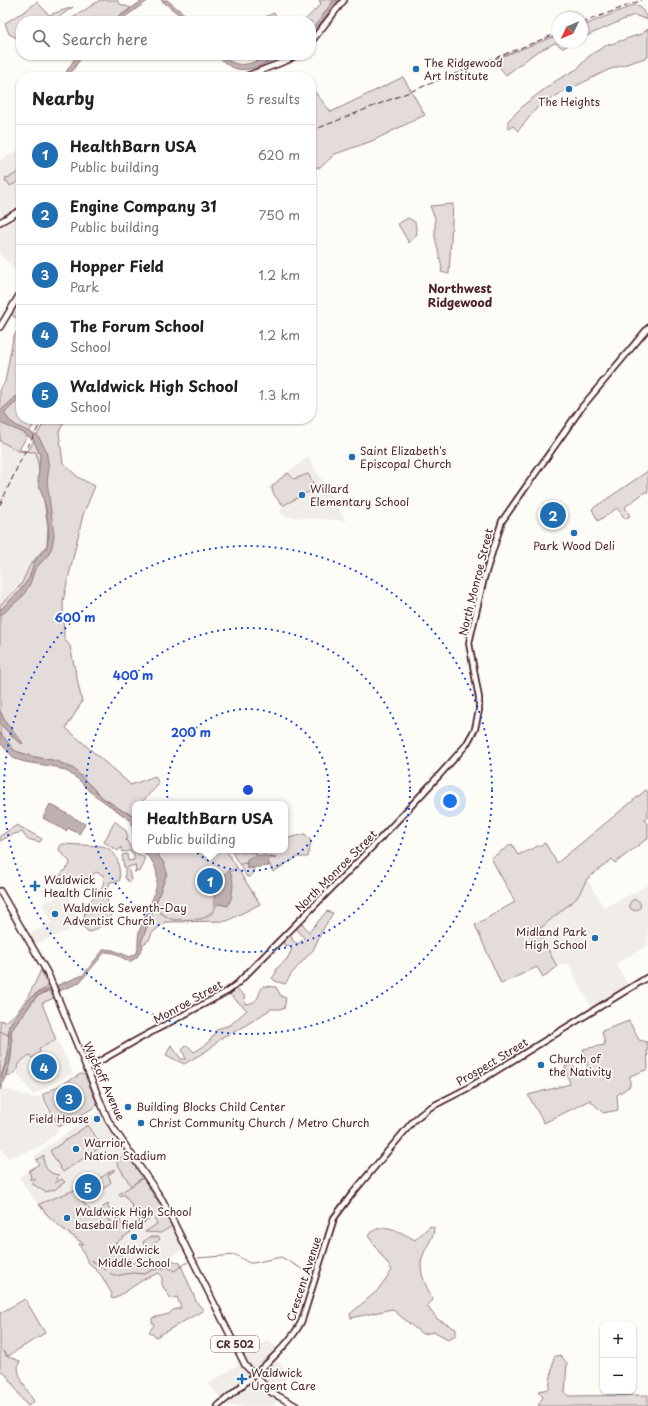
<!DOCTYPE html>
<html lang="en">
<head>
<meta charset="utf-8">
<style>
  body { margin:0; font-family:"Playpen Sans",sans-serif; background:#f2f2f2; color:#202124 }
  .controls { position:absolute; right:12px; bottom:12px; display:grid; overflow:hidden; border-radius:8px; box-shadow:0 1px 3px #0004 }
  .controls button { width:36px; height:36px; display:grid; place-items:center; padding:0; border:0; border-bottom:1px solid #e0e0e0; background:#fff; color:#202124; font:20px sans-serif }
  .compass { position:absolute; left:552px; top:12px; width:36px; height:36px; border-radius:50%; background:#fff; box-shadow:0 1px 3px #0004; rotate:226deg }
  .you { position:absolute; left:450px; top:801px; width:14px; height:14px; margin:-10px; border:3px solid #fff; border-radius:50%; background:#1a73e8; box-shadow:0 0 0 6px #1a73e833 }
  .badge { display:grid; place-items:center; width:26px; height:26px; border-radius:50%; background:#1f6fb2; color:#fff; font-size:13px; font-weight:700 }
  .pin { position:absolute; translate:-50% -50%; border:2px solid #fff; box-shadow:0 1px 4px #0006 }
  .popup { position:absolute; left:132px; top:801px; width:156px; height:52px; box-sizing:border-box; display:grid; place-content:center; border-radius:8px; background:#fff; filter:drop-shadow(0 1px 3px #0005); font-size:13px; white-space:nowrap; color:#757577 }
  .popup b { font-size:15px; color:#202124 }
  .popup::after { content:''; position:absolute; left:50%; top:100%; margin-left:-8px; border:8px solid transparent; border-top-color:#fff }
  .list { margin:0; padding:0; list-style:none }
  h2 { display:flex; justify-content:space-between; align-items:center; height:52px; margin:0; padding:0 16px; font-size:17px }
  h2 small { font-size:13px; font-weight:400; color:#757577 }
  .list li { display:grid; grid-template-columns:26px 1fr auto; gap:12px; align-items:center; box-sizing:border-box; height:60px; padding:0 16px; border-top:1px solid #e0e0e0 }
  .list b { display:block; font-size:15px; white-space:nowrap }
  .list p { margin:0; font-size:13px; white-space:nowrap; color:#757577 }
  .list em { font-size:13px; font-style:normal; color:#757577 }
  .icon { flex:none; width:22px; height:22px; fill:none; stroke:currentColor; stroke-width:2; stroke-linecap:round; stroke-linejoin:round }
  .map { position:relative; flex:none; width:648px; height:1406px; overflow:hidden }
  .search { position:absolute; background:#fff; box-shadow:0 1px 3px #0004; left:16px; top:16px; width:300px; height:44px; display:flex; align-items:center; gap:10px; box-sizing:border-box; padding:0 14px; border-radius:16px; color:#757577; font-size:15px }
  .panel { position:absolute; background:#fff; box-shadow:0 1px 3px #0004; left:16px; top:72px; width:300px; height:352px; border-radius:16px }
  .map>svg:first-child { display:block }
  .built { fill:#f0ece8 }
  .green { fill:#e3dcda; stroke:#967e82 }
  .water { fill:#c0b1b1; stroke:#91777b }
  .lines { fill:none; stroke-linecap:round; stroke-linejoin:round }
  .stream { stroke:#91777b; stroke-width:1 }
  .canal { stroke:#c0b1b1; stroke-width:3 }
  .secondary-casing { stroke:#4a1f2b; stroke-width:8 }
  .primary-casing { stroke:#4a1f2b; stroke-width:8 }
  .secondary { stroke:#fdfcf7; stroke-width:4.5 }
  .primary { stroke:#fdfcf7; stroke-width:5 }
  .rail { stroke:#4a1f2b; stroke-width:1; stroke-dasharray:6 3; stroke-linecap:butt }
  .ring { fill:none; stroke:#1d4ed8; stroke-width:2; stroke-dasharray:2 4 }
  .poi-dot { fill:#1f6fb2; stroke:#fdfcf7; stroke-width:1.5 }
  .labels { text-anchor:middle; stroke-width:3.5; stroke-linejoin:round; paint-order:stroke }
  .shield { fill:#fdfcf7; stroke:#806168; stroke-width:1 }
  .shield-label { font-size:10px; font-weight:bold; fill:#4a1f2b }
  .poi-label { font-size:11px; fill:#4a1f2b; stroke:#fdfcf7; text-anchor:start }
  .street-label { font-size:11px; fill:#4a1f2b; stroke:#fdfcf7 }
  .neighbourhood-label { font-size:12px; font-weight:bold; fill:#4a1f2b; stroke:#fdfcf7 }
  .centre { fill:#1d4ed8; stroke:#fdfcf7; stroke-width:2 }
  .ring-label { font-size:12px; text-anchor:middle; font-weight:bold; fill:#1d4ed8; stroke:#fdfcf7; stroke-width:3.5; stroke-linejoin:round; paint-order:stroke }
</style>
</head>
<body>
<div class="map">
<svg width="648" height="1406" viewBox="0 0 648 1406">
  <rect width="100%" height="100%" fill="#fdfcf7"/>
  <filter id="ink" filterUnits="userSpaceOnUse"><feTurbulence type="fractalNoise" baseFrequency=".025" numOctaves="2"/><feDisplacementMap in="SourceGraphic" scale="8" xChannelSelector="R" yChannelSelector="G"/><feConvolveMatrix kernelMatrix="1 2 1 2 8 2 1 2 1" color-interpolation-filters="sRGB"/></filter>
  <g filter="url(#ink)">
    <!-- built -->
    <path class="built" d="M21 149V275L0 255V160Z
      M0 441 18 451H36L48 526 47 545 30 565 21 585 0 605Z
      M308 457 346 521 311 518 286 517 280 513 282 506 268 487Z
      M587 879 604 908 648 885V945L616 964 629 987 593 1010 568 963 557 967 538 930 577 898Z
      M66 893 82 925 35 944 29 934 52 922 42 904Z
      M58 1041 73 1073 33 1095 17 1072 19 1068 17 1065 29 1055 33 1058 40 1051 38 1049Z
      M2 1088 33 1098 40 1096 59 1130 40 1147 8 1158 0 1146V1091Z
      M98 1111 157 1198 176 1233 183 1249 157 1265 122 1267 110 1263 67 1235 44 1214 19 1177 39 1164 34 1156Z
      M267 1340 277 1349 271 1355 290 1374 278 1389 283 1395 272 1406H228L208 1384 236 1366Z"/>
    <!-- green -->
    <path class="green" d="M100 0H117L120 4 131 8 113 21H68Z
      M319 0H334L311 31V21H304L321 4Z
      M37 2 49 15 73 7 53 21H21V40L9 34 5 23 25 11Z
      M634 5 640 6 648 20 634 15 582 38V26Z
      M274 13 279 21H257Z
      M648 29V57L608 70 576 86 567 89 537 108 518 131 513 126 508 129V121L526 103 557 80 577 69 589 56 605 46 641 34Z
      M558 35V42H574L563 48 555 43 535 53 506 75 493 60Z
      M403 77 425 115 372 141 335 154 320 168 311 167V94L314 91 331 112Z
      M21 171V180L10 186 7 181 5 182 6 177 8 178Z
      M453 204 449 274 441 272 442 268 435 237V218L430 206Z
      M408 218 415 222 417 234 409 243 398 224Z
      M21 295V319L14 317 11 313Z
      M21 325V419H37L19 450 28 451 46 419H71L65 420 59 432 63 463 79 478 95 486 83 515 63 601 64 639 70 646 82 702 66 728 131 785 155 776 159 784 140 804H135V816L123 811 103 798 74 769 57 761 35 757 15 751 0 733V724L17 741 22 743 6 723 0 711V605L21 585 30 565 47 545 48 526 36 452 18 451 0 441V388L5 382 13 338Z
      M648 471V492H645L625 507 630 516 625 519 617 508 598 521 592 509Z
      M288 473 294 479 308 474 316 488 284 505C279 502 272 494 272 487 276 482 282 477 288 473Z
      M646 790 648 792V817L644 820 648 824V838L615 863 612 859 587 879 577 898 538 930 557 967 543 977 537 967 501 984 475 925 515 902 491 858 512 844 518 855 545 843 557 863Z
      M115 821 126 831 128 837 126 840 129 843 131 850 144 857V864L140 871 134 872 136 870 135 865 128 867 131 880 129 882 125 878V869L126 867H124L122 855 127 854 128 861 134 860V854L131 853 130 851 122 852 121 847 118 851 104 842Z
      M17 825 42 839 40 842 27 839 22 832 11 835 0 841V836Z
      M305 834 311 841 308 857H297L273 872 268 861 270 858H276L256 855 247 860V868H254L251 876 247 877 231 851 243 853 266 852 264 850H285V839Z
      M61 844 102 846C118 850 119 864 120 879L119 881 110 882C106 893 107 906 111 917 103 923 99 930 89 932L83 927C83 921 84 914 86 908 91 896 106 890 104 876L96 872C88 879 78 884 67 884L59 876 69 866 70 862 59 850Z
      M154 850H226L260 904 227 921 165 922 152 933 149 940 142 945 140 943 167 873Z
      M629.5 905a5.5 5.5 0 1 1 11 0a5.5 5.5 0 1 1-11 0Z
      M327 911 333 913 323 929 313 950 292 973 285 984 275 981 272 978 276 973V969L287 959 292 949 288 945 285 946 283 942 290 933 293 941 298 944 304 938 296 928 301 922 309 932Z
      M41 970 48 987 38 992 30 998 9 1026 8 1056 0 1078V1020L5 1022C22 1012 33 987 41 970Z
      M263 986 276 987 281 996 286 998 284 1009H271L240 1029 224 1036 208 1050 184 1064 166 1055 171 1045 181 1059H186L182 1050 187 1045 194 1052C203 1048 214 1038 217 1029L230 1025 247 1010 229 994 236 989 244 995 245 1004C261 1002 256 997 263 986Z
      M49 990 54 998 42 1003 56 1040 39 1049 40 1052 32 1058 29 1055 17 1065 19 1068 9 1077 6 1075C12 1062 13 1045 11 1031L36 997Z
      M629 1021 639 1040 647 1042 648 1069 630 1076V1086L617 1095 618 1110 603 1113 590 1100 544 1123 528 1095 570 1084 565 1066 572 1065 579 1072 588 1069 583 1049 605 1045 602 1031Z
      M81 1074 85 1075 97 1104 95 1107 59 1127 42 1095Z
      M88 1125 102 1146 63 1172 50 1151Z
      M127 1154 143 1177 131 1186 117 1163V1160Z
      M44 1155C42 1166 48 1174 59 1175L56 1178 57 1180 55 1183 62 1179 65 1182 54 1190 45 1192 31 1183 36 1179H29L31 1177 29 1171 39 1164 36 1160Z
      M114 1169V1171L108 1175 111 1182 96 1195 94 1192 101 1187 96 1181Z
      M143 1178 172 1224V1226L161 1233 145 1232 157 1224 153 1217 139 1226 137 1223 140 1221 129 1209 133 1207 124 1194 120 1196 119 1194Z
      M84 1188 93 1196 87 1199V1197L83 1202 93 1214 100 1210 113 1226 121 1221 120 1222 126 1231 129 1229 131 1232 114 1244 123 1259 125 1260 129 1258 133 1264 140 1259 150 1264 138 1265 136 1263V1267L157 1265 168 1259 180 1263 197 1303 204 1310 156 1337 149 1332 154 1325 152 1322V1318L169 1314 173 1310 181 1308 177 1297 171 1299 162 1285V1276L159 1273 146 1278 114 1299 111 1298 112 1294 101 1275 88 1262 79 1244H84C68 1232 51 1222 39 1204L72 1191 79 1190 80 1192 84 1191Z
      M109 1203 107 1206 116 1219 118 1217 120 1220 118 1218 116 1220 117 1222 113 1225 102 1208Z
      M430 1226 434 1227C434 1238 428 1243 424 1253 416 1269 426 1285 433 1300L427 1306 437 1319 456 1329V1335L448 1339 435 1332 422 1334 392 1309 351 1318 350 1314 377 1291 392 1270 368 1236C382 1219 400 1232 415 1240Z
      M150 1237H159L160 1239 149 1248H145L143 1242Z
      M25 1299 45 1333 8 1356 4 1351 6 1356 20 1361C13 1373 29 1391 34 1402L28 1406C17 1396 13 1378 0 1370V1313Z
      M560 1355 567 1363 565 1393 569 1396 648 1395V1406H538L543 1397 538 1391 549 1389 554 1357Z"/>
    <!-- water -->
    <path class="water" d="M143 0H149L119 21H113Z
      M161 0H167L193 21H187Z
      M334 0 338 1 311 35V31Z
      M77 55H83L68 77H63Z
      M217 55H221C244 76 258 55 282 55 257 68 238 80 217 55Z
      M21 392V398L4 413 10 421 17 426 38 436 46 450 49 468 47 481 54 535 52 547 48 555 35 569 30 584 23 596 0 616V610L19 592 29 578 34 562 47 547 49 532 46 508 38 481 40 455 34 441 24 433 0 423V411Z
      M0 711 6 723 23 743 22 744 0 724Z
      M0 733 15 751 35 757 57 761 74 769 103 798 123 811 135 816V843C132 835 134 828 130 820L89 791 79 780 68 772 56 767 25 762 15 759 0 743Z
      M50 804 85 824 79 834 68 828 66 831 43 818Z
      M140 850H154L164 863 167 873 141 943 143 947 137 957 130 962 114 953 105 952 79 983 57 992 48 991 36 997 11 1031C13 1052 9 1070 0 1090V1082L8 1056 9 1026 14 1018 30 998 38 993 83 975 104 949 113 950 130 957 137 953C139 947 137 939 139 932 148 904 174 872 140 850Z
      M257 854 259 856 262 855 276 858H270L268 861 269 866 247 868V859Z
      M228 871 230 872C235 880 233 897 228 906L218 904 216 906 214 905C214 891 215 880 228 871Z"/>
    <g class="lines">
      <!-- stream -->
      <path class="stream" d="M241 864 247 863
        M230 872 236 868
        M155 903 159 912 173 920 202 919 207 916
        M0 1031 8 1035
        M198 1258 236 1255 249 1263H253L281 1257 313 1275
        M91 1260 106 1270
        M110 1273 114 1276 132 1273 145 1274 152 1270 168 1267 174 1271 188 1262"/>
      <!-- canal -->
      <path class="canal" d="M207 916 213 912 215 906"/>
      <defs>
        <path id="secondary" d="M86 1069 135 1041 228 991 237 984C314 905 394 828 466 745L475 729 479 710V698L469 643 484 578 502 521 582 407 648 328
          M218 1406C242 1385 290 1348 302 1320L334 1218 352 1194 414 1120 429 1108 468 1088 648 977"/>
        <path id="primary" d="M311 42 344 0
          M244 77 288 60 296 55
          M0 222 21 210
          M0 327 21 292
          M0 891 48 974 108 1120 163 1201 245 1365 271 1392 296 1406"/>
      </defs>
      <!-- secondary casing -->
      <use href="#secondary" class="secondary-casing"/>
      <!-- primary casing -->
      <use href="#primary" class="primary-casing"/>
      <!-- secondary -->
      <use href="#secondary" class="secondary"/>
      <!-- primary -->
      <use href="#primary" class="primary"/>
      <!-- rail -->
      <path class="rail" d="M582 23 642 0
        M311 131 558 33
        M0 505 22 457 43 419"/>
    </g>
  </g>
  <!-- distance rings -->
  <g class="ring">
    <circle cx="248" cy="790" r="81"/>
    <circle cx="248" cy="790" r="162"/>
    <circle cx="248" cy="790" r="244"/>
  </g>
  <!-- markers -->
  <g class="poi-dot">
    <circle cx="416" cy="69" r="4"/>
    <circle cx="569" cy="89" r="4"/>
    <circle cx="352" cy="457" r="4"/>
    <circle cx="302" cy="495" r="4"/>
    <circle cx="574" cy="533" r="4"/>
    <path d="M33 880h4v4h4v4h-4v4h-4v-4h-4v-4h4z"/>
    <circle cx="55" cy="914" r="4"/>
    <circle cx="595" cy="938" r="4"/>
    <circle cx="541" cy="1065" r="4"/>
    <circle cx="128" cy="1107" r="4"/>
    <circle cx="97" cy="1119" r="4"/>
    <circle cx="141" cy="1123" r="4"/>
    <circle cx="76" cy="1149" r="4"/>
    <circle cx="67" cy="1218" r="4"/>
    <circle cx="134" cy="1237" r="4"/>
    <path d="M240 1373h4v4h4v4h-4v4h-4v-4h-4v-4h4z"/>
  </g>
  <g class="labels">
    <!-- shield labels -->
    <rect class="shield" x="211" y="1336" width="48" height="16" rx="3"/>
    <g class="shield-label">
      <text x="235" y="1348">CR 502</text>
    </g>
    <!-- poi labels -->
    <g class="poi-label">
      <text x="424" y="67">The Ridgewood<tspan x="424" dy="13">Art Institute</tspan></text>
      <text x="569" y="106" text-anchor="middle">The Heights</text>
      <text x="360" y="455">Saint Elizabeth's<tspan x="360" dy="13">Episcopal Church</tspan></text>
      <text x="310" y="493">Willard<tspan x="310" dy="13">Elementary School</tspan></text>
      <text x="574" y="550" text-anchor="middle">Park Wood Deli</text>
      <text x="44" y="884">Waldwick<tspan x="44" dy="13">Health Clinic</tspan></text>
      <text x="63" y="912">Waldwick Seventh-Day<tspan x="63" dy="13">Adventist Church</tspan></text>
      <text x="587" y="936" text-anchor="end">Midland Park<tspan x="587" dy="13">High School</tspan></text>
      <text x="549" y="1063">Church of<tspan x="549" dy="13">the Nativity</tspan></text>
      <text x="136" y="1111">Building Blocks Child Center</text>
      <text x="89" y="1123" text-anchor="end">Field House</text>
      <text x="149" y="1127">Christ Community Church / Metro Church</text>
      <text x="84" y="1147">Warrior<tspan x="84" dy="13">Nation Stadium</tspan></text>
      <text x="75" y="1216">Waldwick High School<tspan x="75" dy="13">baseball field</tspan></text>
      <text x="134" y="1254" text-anchor="middle">Waldwick<tspan x="134" dy="13">Middle School</tspan></text>
      <text x="251" y="1377">Waldwick<tspan x="251" dy="13">Urgent Care</tspan></text>
    </g>
    <!-- street labels -->
    <g class="street-label">
      <text transform="translate(476 582) rotate(-76)" y="4">North Monroe Street</text>
      <text transform="translate(336 871) rotate(-45)" y="4">North Monroe Street</text>
      <text transform="translate(188 1002) rotate(-29)" y="4">Monroe Street</text>
      <text transform="translate(492 1062) rotate(-31)" y="4">Prospect Street</text>
      <text transform="translate(104 1081) rotate(66)" y="4">Wyckoff Avenue</text>
      <text transform="translate(304 1279) rotate(-72)" y="4">Crescent Avenue</text>
    </g>
    <!-- neighbourhood labels -->
    <g class="neighbourhood-label">
      <text x="460" y="293">Northwest<tspan x="460" dy="14">Ridgewood</tspan></text>
    </g>
  </g>
  <circle cx="248" cy="790" r="6" class="centre"/>
  <g class="ring-label">
    <text x="75" y="622">600 m</text>
    <text x="133" y="680">400 m</text>
    <text x="191" y="737">200 m</text>
  </g>
</svg>
<div class="controls">
<button>+</button>
<button>−</button>
</div>
<svg class="compass" viewBox="-18 -18 36 36"><path d="M0-13l5 13h-10z" fill="#e53935"/><path d="M0 13l5-13h-10z" fill="#757577"/></svg>
<div class="you"></div>
<div class="pin badge" style="left:210px;top:881px">1</div>
<div class="popup"><b>HealthBarn USA</b>Public building</div>
<div class="pin badge" style="left:553px;top:515px">2</div>
<div class="pin badge" style="left:69px;top:1098px">3</div>
<div class="pin badge" style="left:44px;top:1067px">4</div>
<div class="pin badge" style="left:88px;top:1187px">5</div>
<div class="search"><svg class="icon" aria-label="search" viewBox="0 0 24 24"><circle cx="10" cy="10" r="6"/><path d="M15 15l6 6"/></svg>Search here</div>
<section class="panel">
<h2>Nearby<small>5 results</small></h2>
<ul class="list">
<li><span class="badge">1</span><div><b>HealthBarn USA</b><p>Public building</p></div><em>620 m</em></li>
<li><span class="badge">2</span><div><b>Engine Company 31</b><p>Public building</p></div><em>750 m</em></li>
<li><span class="badge">3</span><div><b>Hopper Field</b><p>Park</p></div><em>1.2 km</em></li>
<li><span class="badge">4</span><div><b>The Forum School</b><p>School</p></div><em>1.2 km</em></li>
<li><span class="badge">5</span><div><b>Waldwick High School</b><p>School</p></div><em>1.3 km</em></li>
</ul>
</section>
</div>
</body>
</html>
